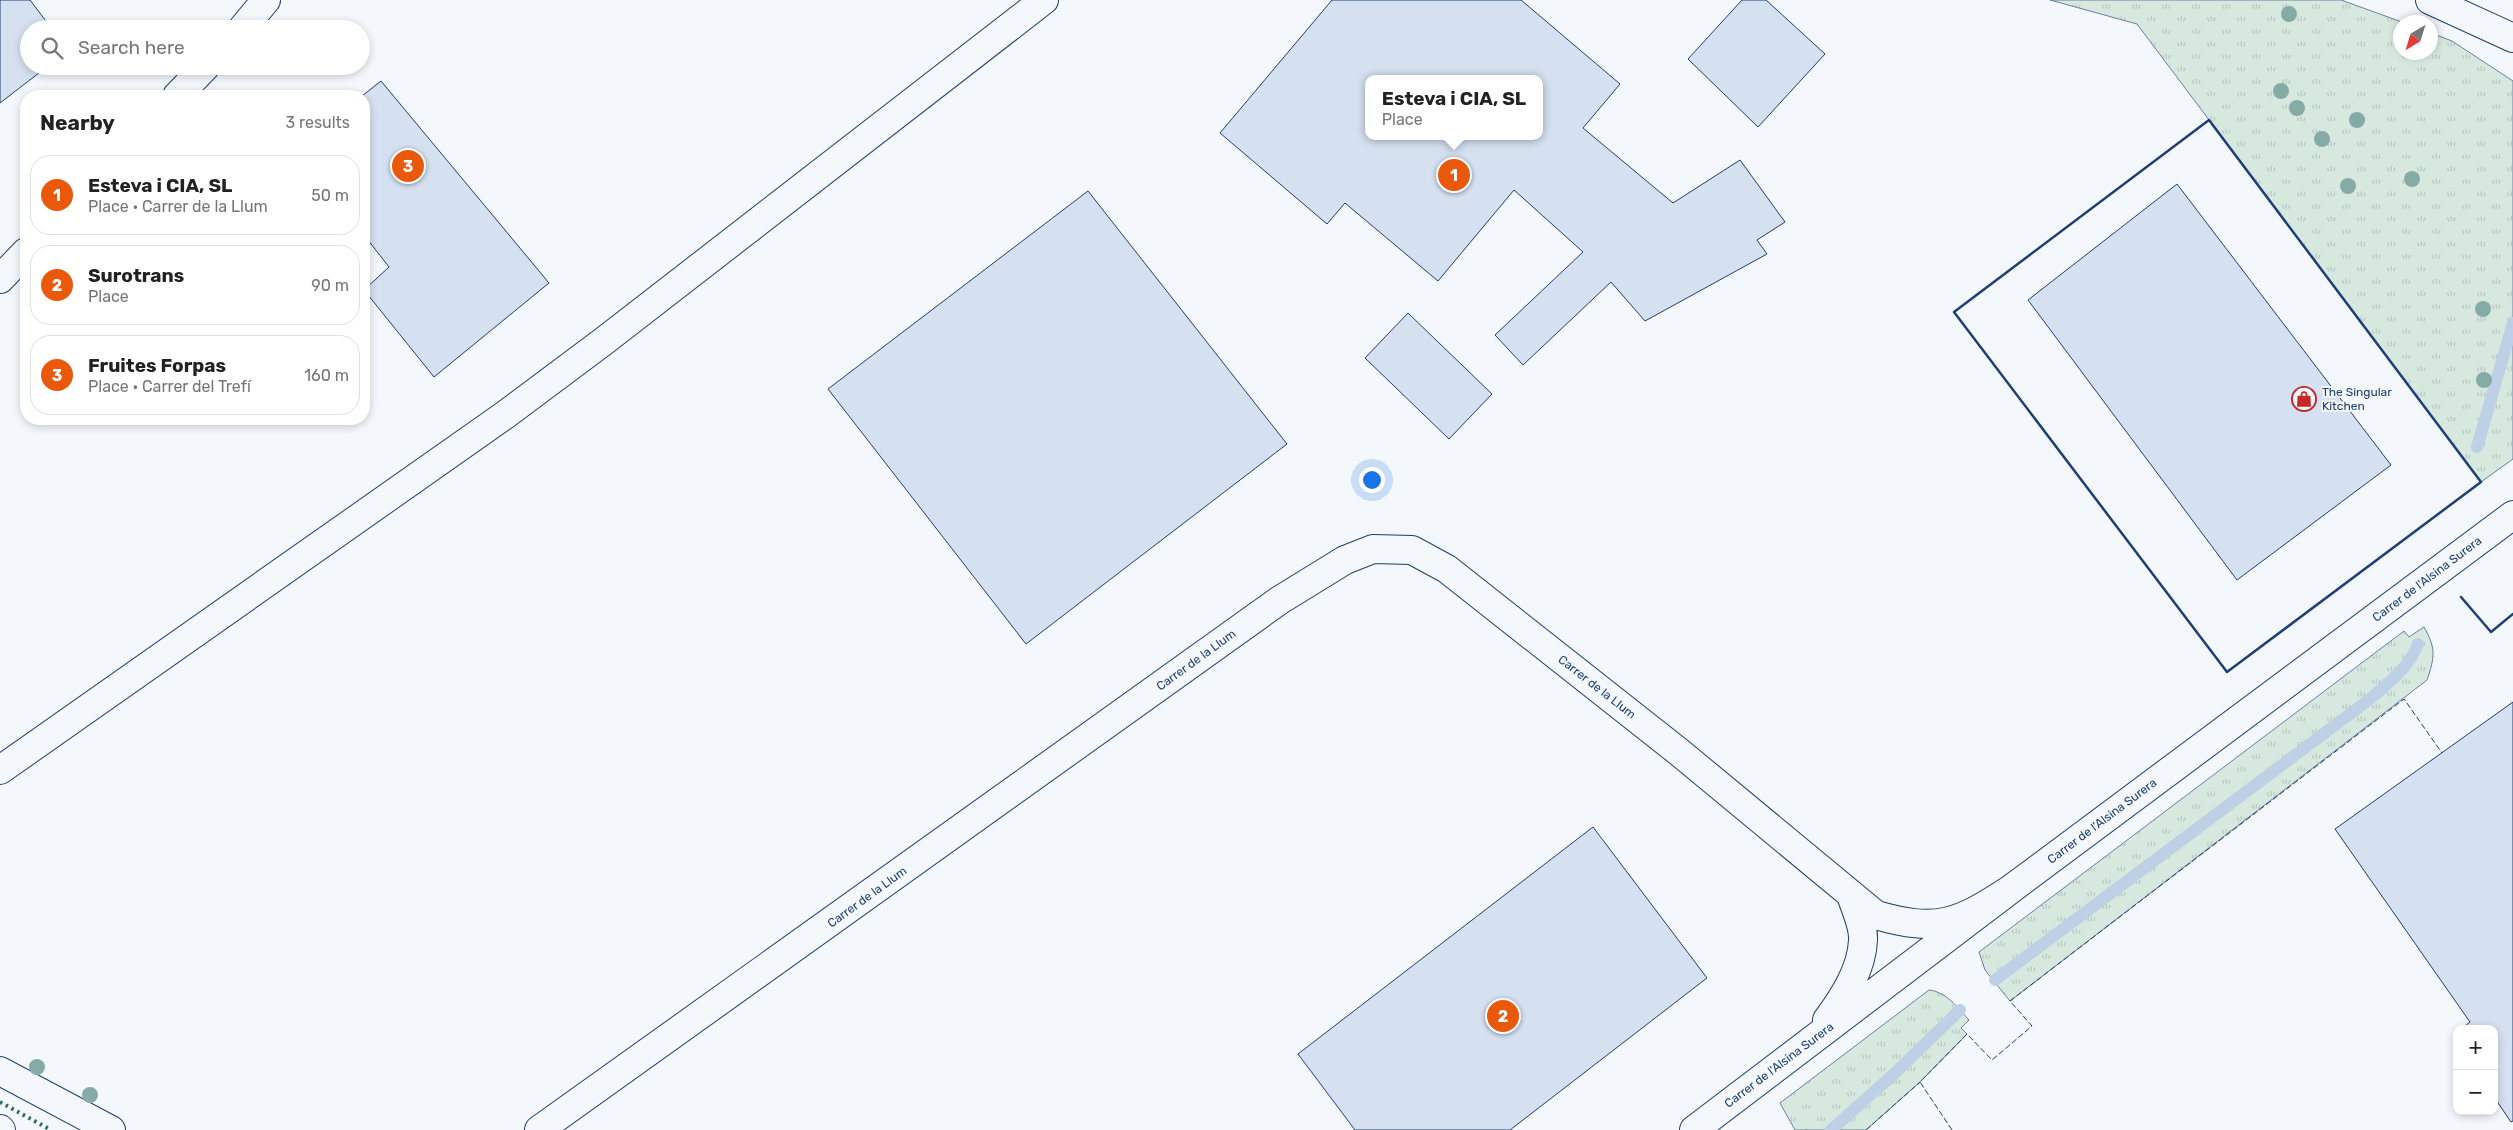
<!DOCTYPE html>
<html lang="en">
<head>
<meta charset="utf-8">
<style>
  body { margin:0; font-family:Rubik,sans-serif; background:#f2f2f2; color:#222 }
  .controls { position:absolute; right:15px; bottom:15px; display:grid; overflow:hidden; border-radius:10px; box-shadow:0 2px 8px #0003 }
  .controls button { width:45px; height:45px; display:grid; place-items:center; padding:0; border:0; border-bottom:1px solid #e0e0e0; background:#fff; color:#222; font:25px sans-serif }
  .compass { position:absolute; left:2393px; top:15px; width:45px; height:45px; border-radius:50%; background:#fff; box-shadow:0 2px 8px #0003; rotate:218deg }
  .you { position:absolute; left:1371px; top:479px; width:18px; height:18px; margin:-12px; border:4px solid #fff; border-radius:50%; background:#1a73e8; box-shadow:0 0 0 8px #1a73e833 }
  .badge { display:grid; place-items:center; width:32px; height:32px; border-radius:50%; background:#ea580c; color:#fff; font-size:16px; font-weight:700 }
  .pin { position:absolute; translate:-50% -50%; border:2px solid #fff; box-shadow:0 1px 5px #0006 }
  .popup { position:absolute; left:1365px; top:75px; width:178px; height:65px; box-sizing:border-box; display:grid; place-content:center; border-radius:10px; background:#fff; filter:drop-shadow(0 1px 4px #0005); font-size:16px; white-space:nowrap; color:#767676 }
  .popup b { font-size:19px; color:#222 }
  .popup::after { content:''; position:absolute; left:50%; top:100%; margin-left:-10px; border:10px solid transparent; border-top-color:#fff }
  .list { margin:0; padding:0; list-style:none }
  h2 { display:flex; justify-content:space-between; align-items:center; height:65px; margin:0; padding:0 20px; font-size:21px }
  h2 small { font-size:16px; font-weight:400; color:#767676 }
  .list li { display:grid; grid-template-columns:32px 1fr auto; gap:15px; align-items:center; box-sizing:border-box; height:80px; margin:0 10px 10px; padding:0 10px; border:1px solid #e0e0e0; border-radius:20px }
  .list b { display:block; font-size:19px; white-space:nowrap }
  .list p { margin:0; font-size:16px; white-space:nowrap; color:#767676 }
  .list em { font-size:16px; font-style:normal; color:#767676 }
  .icon { flex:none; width:28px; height:28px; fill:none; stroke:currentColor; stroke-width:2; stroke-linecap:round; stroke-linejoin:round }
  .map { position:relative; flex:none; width:2513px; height:1130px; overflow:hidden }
  .search { position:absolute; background:#fff; box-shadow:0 2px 8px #0003; left:20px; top:20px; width:350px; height:55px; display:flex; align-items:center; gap:12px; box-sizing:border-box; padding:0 18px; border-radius:28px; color:#767676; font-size:19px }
  .panel { position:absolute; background:#fff; box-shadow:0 2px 8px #0003; left:20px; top:90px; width:350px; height:335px; border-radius:20px }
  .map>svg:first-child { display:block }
  .grass { fill:url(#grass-tufts); stroke:#687fa3 }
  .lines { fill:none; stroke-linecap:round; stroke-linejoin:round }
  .stream { stroke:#bed0e5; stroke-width:12 }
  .building { fill:#d5e0f0; stroke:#1d3f73; fill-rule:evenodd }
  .street-casing { stroke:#1d3f73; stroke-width:30 }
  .secondary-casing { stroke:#1d3f73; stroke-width:30 }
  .street { stroke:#f4f7fb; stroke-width:28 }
  .secondary { stroke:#f4f7fb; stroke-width:28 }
  .hedge { stroke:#2c6c60; stroke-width:4; stroke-dasharray:2.5 4; stroke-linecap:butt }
  .fence { stroke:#1d3f73; stroke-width:1; stroke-dasharray:6 2.5; stroke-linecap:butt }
  .wall { stroke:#1d3f73; stroke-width:2.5 }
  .tree { fill:#86aba6 }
  .labels { text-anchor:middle; stroke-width:4; stroke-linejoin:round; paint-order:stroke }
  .poi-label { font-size:12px; fill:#1d3f73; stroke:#f4f7fb; text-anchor:start }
  .street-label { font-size:12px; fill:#1d3f73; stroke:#f4f7fb }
</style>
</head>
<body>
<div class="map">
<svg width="2513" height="1130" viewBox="0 0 2513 1130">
  <defs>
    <pattern id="grass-tufts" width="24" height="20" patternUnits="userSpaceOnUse" patternTransform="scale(1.25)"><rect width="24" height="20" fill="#d7e8df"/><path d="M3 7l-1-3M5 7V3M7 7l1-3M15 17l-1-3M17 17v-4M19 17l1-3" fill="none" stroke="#b8c8c3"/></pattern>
  </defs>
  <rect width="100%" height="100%" fill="#f4f7fb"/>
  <!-- grass -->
  <path class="grass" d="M2050 0H2341L2402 22 2400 52H2430L2431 33 2452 41 2513 81V459L2481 482 2137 24Z
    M2424 627C2436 648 2435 657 2427 680L2010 1001 1985 970 1979 952 2404 631 2409 637Z
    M1929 990C1947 992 1958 1008 1969 1020L1961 1028 1967 1034 1920 1082 1866 1130H1795L1780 1103Z"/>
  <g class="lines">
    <!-- stream -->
    <path class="stream" d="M2477 447 2513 323
      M1995 980 2370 699C2389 682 2409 668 2418 644
      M1831 1130 1895 1073 1960 1010"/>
  </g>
  <!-- building -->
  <path class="building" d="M0 0H30L52 29H29V66H48L0 103Z
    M1332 0H1521L1620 84 1583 128 1673 203 1740 160 1785 222 1757 240 1767 254 1645 321 1611 282 1523 365 1495 335 1583 252 1514 190 1438 281 1345 203 1327 224 1220 133ZM1369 79H1539V136H1369Z
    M1742 0H1766L1825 54 1758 127 1688 59Z
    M381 81 549 283 434 377 364 290 389 267 364 235 362 96Z
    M2177 184 2391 465 2237 580 2028 300Z
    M1088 191 1287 444 1026 644 828 389Z
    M1408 313 1492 394 1449 439 1365 358Z
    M2513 702V1121L2511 1122 2494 1097V1029H2461L2470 1022 2335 829Z
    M1593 827 1707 978 1510 1130H1355L1298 1054Z"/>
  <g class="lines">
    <defs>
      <path id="street" d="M242 29 266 0
        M177 96 206 66
        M0 279 26 252
        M1827 1020C1844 997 1862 969 1863 940 1864 926 1855 908 1851 895
        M539 1130 1280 600 1345 560 1373 549 1412 550 1447 569 1679 752 1876 915C1938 933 1959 923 2011 889
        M1694 1130 2011 889 2513 515"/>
      <path id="secondary" d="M2430 0 2513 38
        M0 770 505 415 604 341 1044 0
        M0 1071 111 1130
        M0 1129 1 1130"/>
    </defs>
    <!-- street casing -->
    <use href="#street" class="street-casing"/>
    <!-- secondary casing -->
    <use href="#secondary" class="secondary-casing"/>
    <!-- street -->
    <use href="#street" class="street"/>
    <!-- secondary -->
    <use href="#secondary" class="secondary"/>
    <!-- hedge -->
    <path class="hedge" d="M0 1102 51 1130"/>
    <!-- fence -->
    <path class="fence" d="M1866 1130 1920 1082
      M1952 1130 1920 1082 1967 1034 1992 1060 2032 1026 2010 1001 2404 699 2442 753"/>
    <!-- wall -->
    <path class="wall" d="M2209 120 2481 482 2227 672 1954 312Z
      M2461 597 2491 632 2513 614"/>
  </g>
  <!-- trees -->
  <g class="tree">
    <circle cx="2289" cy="14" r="8"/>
    <circle cx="2281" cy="91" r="8"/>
    <circle cx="2297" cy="108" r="8"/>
    <circle cx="2357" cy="120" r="8"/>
    <circle cx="2322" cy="139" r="8"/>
    <circle cx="2412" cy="179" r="8"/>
    <circle cx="2348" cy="186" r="8"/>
    <circle cx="2483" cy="309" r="8"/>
    <circle cx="2484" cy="380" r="8"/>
    <circle cx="37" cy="1067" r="8"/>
    <circle cx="90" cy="1095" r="8"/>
  </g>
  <!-- icons -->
  <defs>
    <symbol id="shop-ring" viewBox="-11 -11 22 22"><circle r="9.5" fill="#f4f7fb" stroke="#c62828" stroke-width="1.5"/><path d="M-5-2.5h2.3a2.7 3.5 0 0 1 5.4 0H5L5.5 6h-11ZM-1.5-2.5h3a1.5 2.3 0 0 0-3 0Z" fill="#c62828"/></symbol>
  </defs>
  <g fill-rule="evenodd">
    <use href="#shop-ring" x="2290" y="385" width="28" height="28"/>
  </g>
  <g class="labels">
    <!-- poi labels -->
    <g class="poi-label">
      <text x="2322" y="396">The Singular<tspan x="2322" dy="14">Kitchen</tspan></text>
    </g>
    <!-- street labels -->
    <g class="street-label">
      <text transform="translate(2427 579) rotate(-37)" y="4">Carrer de l'Alsina Surera</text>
      <text transform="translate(1196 660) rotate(-36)" y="4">Carrer de la Llum</text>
      <text transform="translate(1597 687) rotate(38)" y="4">Carrer de la Llum</text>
      <text transform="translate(2102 821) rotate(-37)" y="4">Carrer de l'Alsina Surera</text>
      <text transform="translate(867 897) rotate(-36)" y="4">Carrer de la Llum</text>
      <text transform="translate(1779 1065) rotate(-37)" y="4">Carrer de l'Alsina Surera</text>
    </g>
  </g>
</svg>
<div class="controls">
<button>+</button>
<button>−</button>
</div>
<svg class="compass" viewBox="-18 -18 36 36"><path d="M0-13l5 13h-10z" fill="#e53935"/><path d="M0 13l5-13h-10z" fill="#767676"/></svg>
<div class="you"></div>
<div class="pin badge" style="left:1454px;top:175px">1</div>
<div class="popup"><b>Esteva i CIA, SL</b>Place</div>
<div class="pin badge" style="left:1503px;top:1016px">2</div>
<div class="pin badge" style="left:408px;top:166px">3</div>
<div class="search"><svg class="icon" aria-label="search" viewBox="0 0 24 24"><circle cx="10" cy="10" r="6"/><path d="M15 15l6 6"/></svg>Search here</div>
<section class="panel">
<h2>Nearby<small>3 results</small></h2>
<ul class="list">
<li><span class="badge">1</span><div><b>Esteva i CIA, SL</b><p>Place · Carrer de la Llum</p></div><em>50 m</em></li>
<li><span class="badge">2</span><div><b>Surotrans</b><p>Place</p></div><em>90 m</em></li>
<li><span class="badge">3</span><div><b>Fruites Forpas</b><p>Place · Carrer del Trefí</p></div><em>160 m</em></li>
</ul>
</section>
</div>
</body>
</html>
